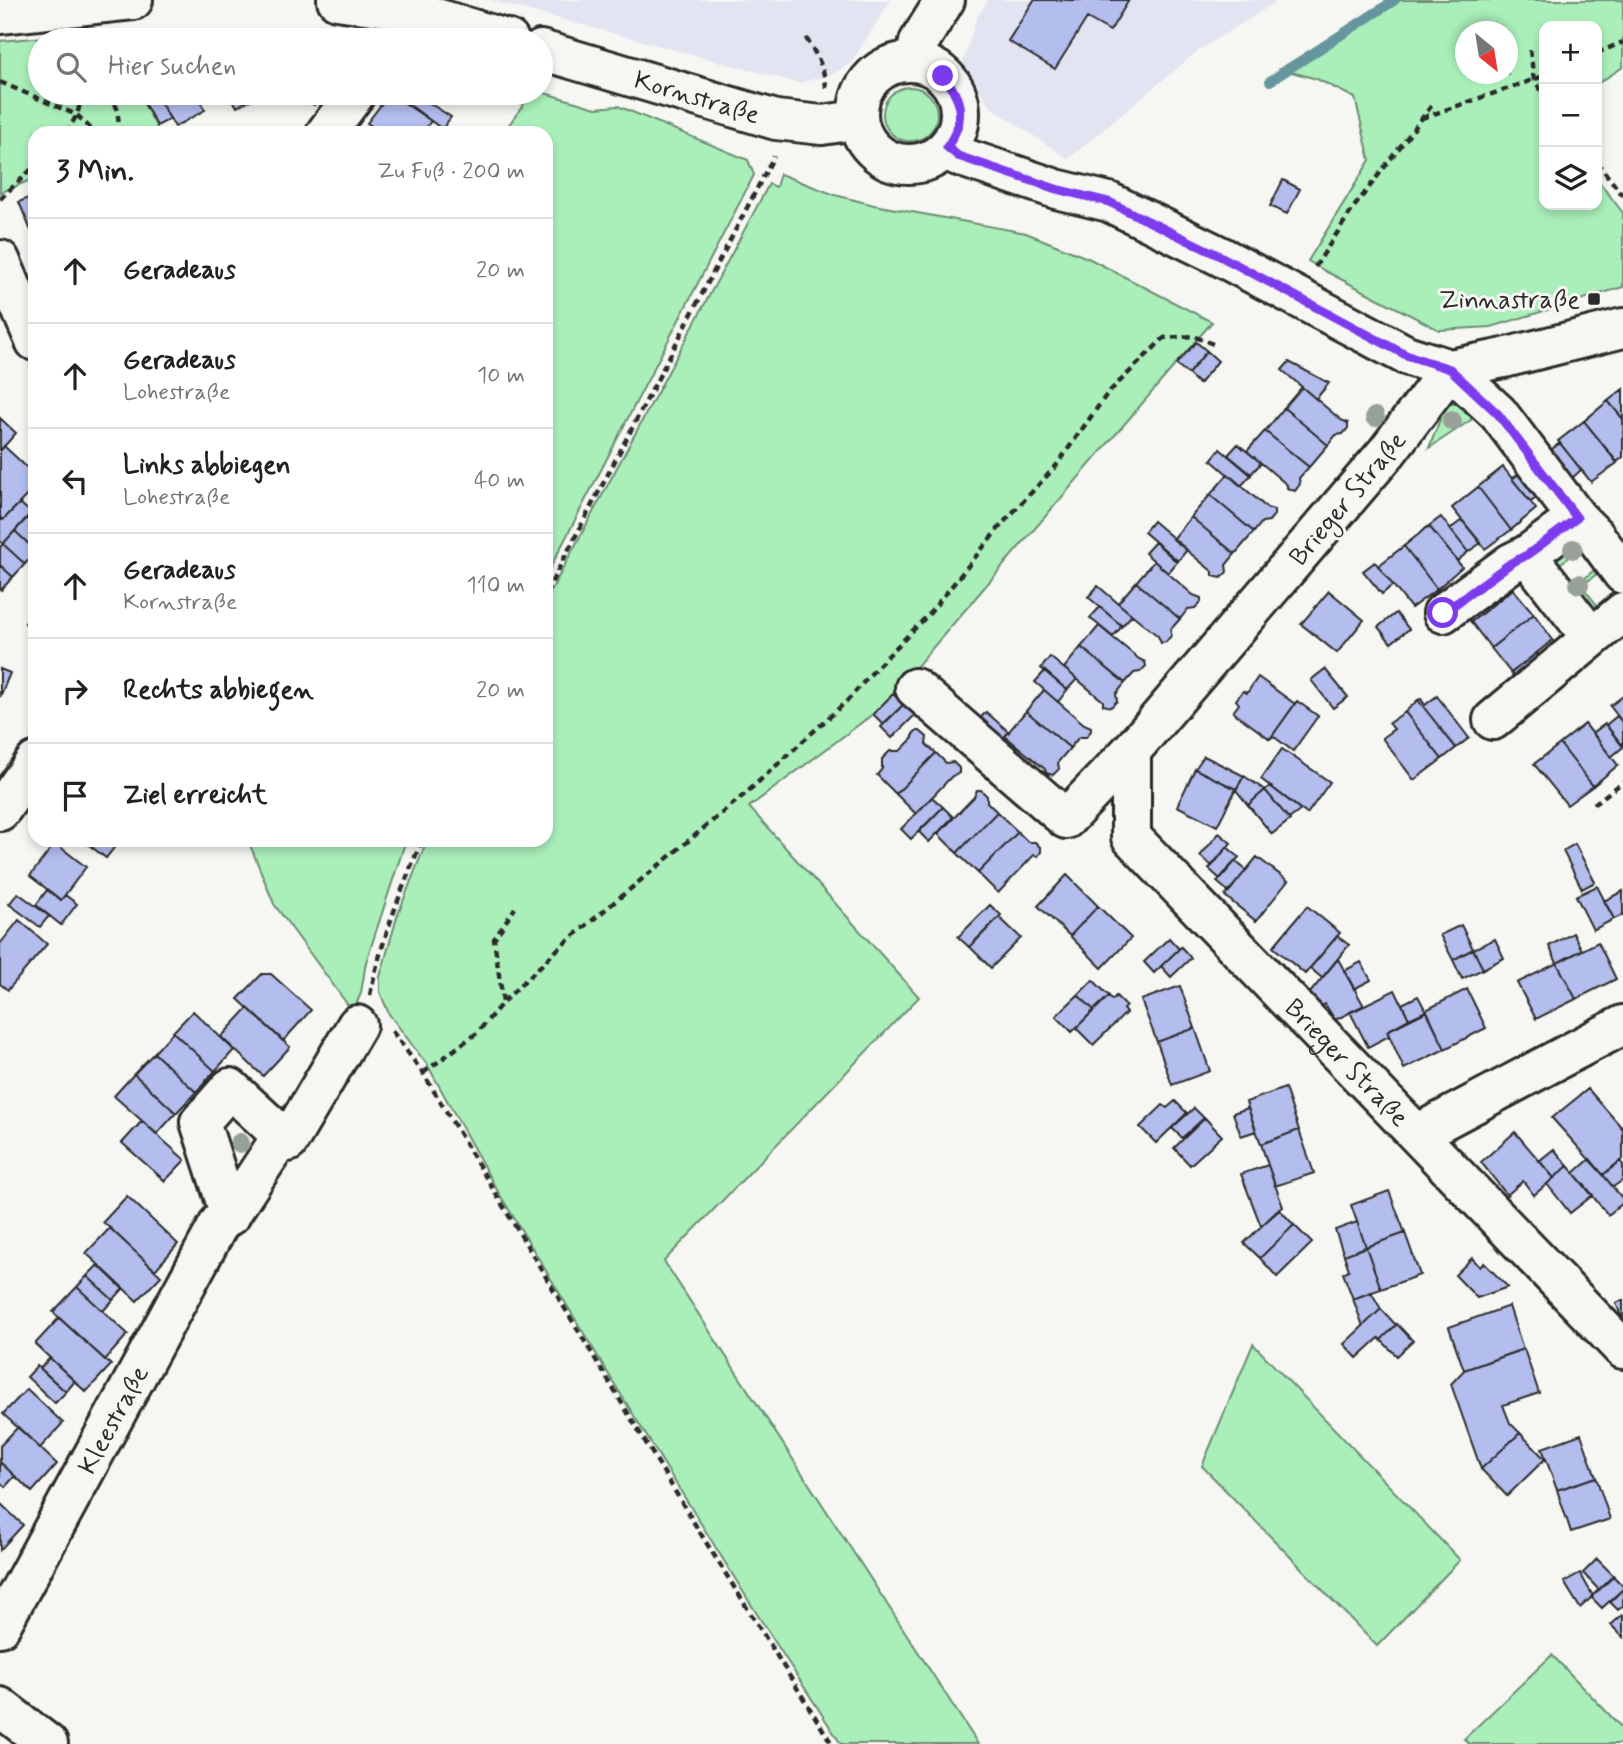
<!DOCTYPE html>
<html lang="de">
<head>
<meta charset="utf-8">
<style>
  body { margin:0; font-family:Mynerve,sans-serif; background:#f2f2f2; color:#222 }
  .controls { position:absolute; right:21px; top:21px; display:grid; overflow:hidden; border-radius:14px; box-shadow:0 4px 10px #0003 }
  .controls button { width:63px; height:63px; display:grid; place-items:center; padding:0; border:0; border-bottom:2px solid #e0e0e0; background:#fff; color:#222; font:35px sans-serif }
  .compass { position:absolute; left:1455px; top:21px; width:63px; height:63px; border-radius:50%; background:#fff; box-shadow:0 4px 10px #0003; rotate:150deg }
  .stop { position:absolute; width:21px; height:21px; margin:-16px; border:5px solid #7c3aed; border-radius:50%; background:#fff }
  .stop.end { background:#7c3aed; border-color:#fff; box-shadow:0 2px 7px #0008 }
  .list { margin:0; padding:0; list-style:none }
  h2 { display:flex; justify-content:space-between; align-items:center; height:91px; margin:0; padding:0 28px; font-size:30px }
  h2 small { font-size:23px; font-weight:400; color:#767676 }
  .list li { display:grid; grid-template-columns:46px 1fr auto; gap:21px; align-items:center; box-sizing:border-box; height:105px; padding:0 28px; border-top:2px solid #e0e0e0 }
  .list b { display:block; font-size:26px; white-space:nowrap }
  .list p { margin:0; font-size:23px; white-space:nowrap; color:#767676 }
  .list em { font-size:23px; font-style:normal; color:#767676 }
  .icon { flex:none; width:38px; height:38px; fill:none; stroke:currentColor; stroke-width:2; stroke-linecap:round; stroke-linejoin:round }
  .map { position:relative; flex:none; width:1623px; height:1744px; overflow:hidden }
  .search { position:absolute; background:#fff; box-shadow:0 4px 10px #0003; left:28px; top:28px; width:525px; height:77px; display:flex; align-items:center; gap:18px; box-sizing:border-box; padding:0 24px; border-radius:38px; color:#767676; font-size:26px }
  .panel { position:absolute; background:#fff; box-shadow:0 4px 10px #0003; left:28px; top:126px; width:525px; height:721px; border-radius:21px }
  .map>svg:first-child { display:block }
  .built { fill:#e2e5f1 }
  .green { fill:#aaefba; stroke:#6a8d72; stroke-width:2; fill-rule:evenodd }
  .lines { fill:none; stroke-linecap:round; stroke-linejoin:round }
  .stream { stroke:#66969d; stroke-width:10 }
  .building { fill:#b3bdee; stroke:#2b2b2b; stroke-width:2 }
  .minor-casing { stroke:#2b2b2b; stroke-width:44 }
  .path { stroke:#2b2b2b; stroke-width:4.5; stroke-dasharray:7 5; stroke-linecap:butt }
  .minor { stroke:#f6f6f2; stroke-width:38 }
  .tree { fill:#98a198 }
  .route { stroke:#7c3aed; stroke-width:9 }
  .poi-dot { fill:#2b2b2b; stroke:#f6f6f2; stroke-width:2.5 }
  .labels { text-anchor:middle; stroke-width:6; stroke-linejoin:round; paint-order:stroke }
  .street-label { font-size:26px; fill:#2b2b2b; stroke:#f6f6f2 }
  .poi-label { font-size:26px; fill:#2b2b2b; stroke:#f6f6f2; text-anchor:end }
</style>
</head>
<body>
<div class="map">
<svg width="1623" height="1744" viewBox="0 0 1623 1744">
  <rect width="100%" height="100%" fill="#f6f6f2"/>
  <filter id="ink" filterUnits="userSpaceOnUse"><feTurbulence type="fractalNoise" baseFrequency=".0143" numOctaves="2"/><feDisplacementMap in="SourceGraphic" scale="14" xChannelSelector="R" yChannelSelector="G"/><feConvolveMatrix kernelMatrix="1 2 1 2 8 2 1 2 1" color-interpolation-filters="sRGB"/></filter>
  <g filter="url(#ink)">
    <!-- built -->
    <path class="built" d="M489 0H891L851 63 831 75 798 83Z
      M988 0H1279L1198 51 1068 159 991 107 962 65 977 17Z"/>
    <!-- green -->
    <path class="green" d="M1395 0H1623V67L1597 84V26H1544V205H1597V179L1623 213V287L1491 327 1439 330 1327 272 1308 261 1370 160 1355 98 1317 79 1280 69ZM1466 32H1508V74H1466Z
      M104 32 109 40H40V93H138L160 133H35V178L0 193V41Z
      M883 114a27 27 0 1 1 54 0a27 27 0 1 1-54 0Z
      M541 92 596 108 618 106 748 160 754 175 546 576V133H503L532 93Z
      M780 174 835 195 874 205 1026 233 1090 259 1212 322 893 694 873 714 749 807 919 997 664 1261 978 1744H841L757 1614 623 1398 494 1185 428 1066 389 1014 380 992V977L397 917 427 840H546V600L769 184 776 187Z
      M1463 401 1471 412V420L1429 448 1446 404Z
      M1577 542 1600 571 1582 586 1597 605 1616 590 1620 592V595L1596 612 1576 586 1594 570 1579 550 1561 563 1556 562V558Z
      M248 840H406L366 962 361 993 353 1012 274 904Z
      M1253 1344 1460 1560 1377 1646 1202 1466Z
      M1552 1655 1623 1729V1744H1469L1464 1739Z"/>
    <g class="lines">
      <!-- stream -->
      <path class="stream" d="M1270 81 1395 0"/>
    </g>
    <!-- building -->
    <path class="building" d="M1034 0H1129L1110 31 1087 18 1055 69 1008 41Z
      M146 93H155L170 119 157 126 140 96Z
      M155 93H195L205 110 175 127Z
      M229 93H263L237 107Z
      M297 93H322L314 105Z
      M390 93 431 121 422 133H382L367 123Z
      M414 93 451 117 442 129 407 103Z
      M447 93H474L466 105Z
      M1283 180 1300 189 1287 214 1270 206Z
      M35 195V240L19 202Z
      M1196 342 1207 351 1188 374 1176 364Z
      M1207 351 1218 361 1199 384 1188 374Z
      M1289 362 1329 383 1316 399 1282 370Z
      M1302 387 1341 420 1348 423V428L1343 434 1336 435 1328 445 1284 408Z
      M1623 389V419L1608 401Z
      M1608 401 1623 419V457L1617 462 1584 421Z
      M1284 408 1328 445 1309 467 1265 431Z
      M0 418 16 433 0 451Z
      M1584 421 1617 463 1591 482 1558 441Z
      M1265 431 1309 467 1299 478 1300 484 1295 491 1287 488V485L1247 451Z
      M1560 443 1581 470 1570 480 1548 452Z
      M1238 444 1261 463 1251 474 1228 455Z
      M4 446 35 475V487L3 520 0 517V451Z
      M1220 449 1251 475 1241 486 1211 460Z
      M1503 467 1536 509 1511 530 1478 487Z
      M1524 470 1543 493 1531 502 1512 479Z
      M1228 474 1267 508 1274 510V515L1269 521 1262 522 1254 532 1210 495Z
      M1478 487 1511 530 1485 549 1452 508Z
      M1210 495 1254 532 1235 554 1191 517Z
      M20 503 31 513 3 544 0 541V520H3Z
      M35 509V526L27 518Z
      M1191 517 1235 554 1226 565 1227 572 1221 578 1213 576V572L1173 539Z
      M1441 517 1468 552 1457 561 1429 526Z
      M27 518 35 526V550L15 531Z
      M1462 520 1481 543 1468 552 1450 529Z
      M1153 521 1187 550 1178 561 1144 532Z
      M1429 526 1462 567 1437 589 1404 546Z
      M15 531 35 550V553L25 564 3 544Z
      M1155 542 1177 562 1168 573 1145 553Z
      M3 544 25 564 13 577 0 565V547Z
      M1404 546 1437 589 1411 608 1378 566Z
      M1154 561 1193 595 1201 598V602L1195 608 1188 609 1180 619 1136 582Z
      M1375 562 1393 585 1382 594 1363 571Z
      M0 565 13 577 1 590 0 589Z
      M1136 582 1180 619 1171 629V636L1166 642 1161 643 1158 636 1118 603Z
      M1497 582 1506 594 1471 622 1462 610Z
      M1098 586 1132 615 1122 626 1088 597Z
      M1513 589 1534 614 1491 648 1471 622Z
      M1329 591 1364 620 1337 653 1301 624Z
      M1100 607 1122 626 1113 637 1090 618Z
      M35 612V632L25 623Z
      M1396 613 1409 629 1391 643 1378 627Z
      M1534 614 1553 640 1511 673 1491 648Z
      M1099 626 1139 659 1145 662 1146 666 1140 672 1134 673 1125 683 1081 647Z
      M1081 647 1125 683 1116 694 1117 701 1111 707 1103 705V701L1064 668Z
      M1537 653 1547 665 1521 685 1511 673Z
      M1050 657 1077 679 1067 690 1041 668Z
      M0 669 10 673 0 697Z
      M1325 669 1348 697 1333 708 1311 680Z
      M1045 671 1067 690 1058 702 1035 682Z
      M1258 677 1295 704 1270 739 1233 712 1239 704 1236 700 1243 691 1247 693Z
      M1044 690 1084 724 1091 727V731L1086 737H1079L1070 748 1026 711Z
      M893 694 904 704 883 724 873 714Z
      M1437 696 1469 738 1456 748 1418 700 1421 699 1425 705Z
      M1623 696V723L1610 706Z
      M1418 700 1456 748 1442 759 1405 712Z
      M1297 701 1318 716 1293 751 1273 736 1270 739Z
      M904 704 915 715 892 738 881 727Z
      M1026 711 1070 748 1058 762 1059 769 1053 775 1046 773 1045 769 1005 736Z
      M986 712 1009 732 1005 736 1017 746 1010 753 975 724Z
      M1405 712 1442 759 1414 780 1382 738 1394 729 1389 723Z
      M1617 716 1623 723V746L1606 725Z
      M1585 724 1618 765 1593 786 1560 744Z
      M1605 724 1623 747 1611 757 1593 733Z
      M916 731H920L927 737 926 744 936 753 896 794 877 775 882 769V759L890 751H900L913 738V734Z
      M1560 744 1593 786 1567 805 1534 764Z
      M1282 749 1330 782 1307 814 1261 779Z
      M936 753 946 763 953 762 959 768V773L952 776 916 814 896 794Z
      M1204 756 1244 776 1236 789 1195 769Z
      M1195 769 1236 789 1217 826 1177 806Z
      M1244 776 1265 790 1248 805 1236 790Z
      M1270 786 1301 810 1289 819 1265 790Z
      M977 790H981L987 796V802L997 812 957 853 938 834 974 797Z
      M1265 790 1290 820 1272 834 1248 805Z
      M932 797 943 807 911 839 901 829Z
      M943 807 953 817 929 842 919 832Z
      M997 812 1018 832 978 873 957 853Z
      M1018 832 1028 842H1035L1041 848V852L1038 856 1034 855 998 893 978 873Z
      M1219 833 1231 843 1212 866 1200 856Z
      M86 840H111L117 844 106 858 85 842Z
      M55 843 86 867 61 900 30 876Z
      M1575 844 1595 882 1582 889 1563 851Z
      M1227 847 1239 857 1220 879 1209 869Z
      M1257 857 1288 881 1256 921 1225 896Z
      M1235 861 1246 870 1229 892 1217 882Z
      M1067 875 1098 906 1070 936 1038 906Z
      M1597 886 1614 919 1593 930 1576 896Z
      M47 890 61 900 65 895 77 904 61 925 36 905Z
      M1623 891V915L1614 919 1604 901Z
      M18 893 49 916 40 927 9 904Z
      M990 905 1001 915 969 947 958 937Z
      M1098 906 1131 938 1102 968 1070 936Z
      M1307 906 1340 933 1305 974 1273 947Z
      M999 917 1021 938 991 968 970 947Z
      M19 920 47 944 8 990 0 984V944Z
      M1461 925 1473 949 1453 960 1440 935Z
      M1573 933 1582 950 1557 963 1549 946Z
      M1337 936 1349 945 1322 978 1310 968Z
      M1169 938 1179 949 1154 973 1144 962Z
      M1495 939 1504 958 1483 969 1473 949Z
      M1598 942 1616 979 1576 999 1557 963Z
      M1181 947 1191 958 1171 977 1161 966Z
      M1473 949 1483 969 1462 979 1453 960Z
      M1338 959 1364 1006 1335 1020 1325 1004 1320 1007 1309 994Z
      M1361 962 1371 980 1354 989 1344 971Z
      M1557 963 1576 999 1536 1019 1517 983Z
      M262 974H271L311 1010 283 1041 238 999Z
      M1093 980 1109 996 1094 1010 1078 995Z
      M1180 986 1195 1028 1157 1042 1141 1000Z
      M1467 989 1486 1028 1445 1049 1426 1010Z
      M1395 990 1409 1019 1387 1031 1389 1036 1368 1047 1350 1012Z
      M1078 995 1094 1010 1072 1032 1056 1016Z
      M1109 996 1112 1000 1116 996 1126 1006 1123 1009 1126 1013 1093 1045 1076 1028Z
      M1418 996 1426 1011 1409 1019 1402 1004Z
      M248 1008 290 1047 263 1076 221 1037Z
      M193 1011 234 1050 215 1071 173 1032Z
      M1427 1011 1445 1049 1404 1069 1387 1031Z
      M1195 1028 1210 1071 1172 1085 1157 1042Z
      M173 1032 215 1071 196 1092 154 1053Z
      M154 1053 196 1092 176 1113 134 1074Z
      M134 1074 176 1113 157 1134 114 1096Z
      M1285 1088 1299 1130 1261 1144 1246 1102Z
      M1588 1089 1623 1129V1159L1603 1175 1552 1118Z
      M1175 1101 1187 1113 1156 1143 1140 1127 1163 1105 1167 1108Z
      M1194 1108 1204 1118 1182 1138 1172 1128Z
      M1248 1108 1256 1131 1241 1136 1233 1113Z
      M1205 1118 1222 1136 1190 1165 1174 1148Z
      M142 1121 185 1160 165 1181 122 1143Z
      M1299 1130 1314 1173 1275 1186 1261 1144Z
      M1515 1132 1554 1178 1534 1195 1523 1181 1507 1195 1481 1162Z
      M1554 1149 1568 1166 1554 1178 1539 1161Z
      M1590 1159 1623 1199V1203L1608 1215 1574 1173Z
      M1620 1161 1623 1165V1180L1613 1187 1603 1175Z
      M1268 1165 1283 1207 1261 1226 1241 1174Z
      M1568 1166 1593 1195 1570 1213 1547 1184Z
      M1389 1191 1405 1233 1366 1247 1351 1205Z
      M127 1196 178 1244 155 1270 103 1222Z
      M1279 1209 1294 1225 1260 1258 1244 1243Z
      M1357 1222 1366 1247 1344 1255 1335 1230Z
      M1294 1225 1312 1243 1277 1277 1260 1258Z
      M110 1228 161 1276 137 1301 86 1253Z
      M1405 1233 1420 1275 1381 1289 1366 1247Z
      M1366 1247 1381 1289 1353 1299 1343 1273 1349 1270 1344 1255Z
      M1472 1258 1480 1267 1484 1263 1508 1287 1477 1298 1455 1275Z
      M98 1265 123 1289 113 1300 87 1276Z
      M87 1276 113 1300 103 1311 77 1287Z
      M77 1287 128 1334 105 1360 53 1312Z
      M1371 1292 1381 1309 1363 1326 1353 1299Z
      M1623 1300V1318H1622L1616 1303Z
      M1509 1306 1523 1349 1464 1370 1449 1327Z
      M1381 1309 1396 1325 1381 1340 1379 1338 1357 1358 1344 1344Z
      M59 1318 111 1365 86 1392 35 1344Z
      M1397 1324 1413 1341 1397 1356 1381 1340Z
      M1524 1349 1539 1393 1503 1405 1510 1423 1520 1433 1481 1469 1451 1384 1464 1370Z
      M50 1358 75 1381 66 1392 40 1368Z
      M37 1366 66 1392 55 1403 27 1377Z
      M27 1389 63 1423 40 1448 3 1414Z
      M18 1427 57 1464 32 1492 0 1462V1446Z
      M1520 1433 1545 1459 1507 1496 1481 1469Z
      M1581 1434 1596 1477 1557 1490 1542 1448Z
      M0 1462 15 1476 5 1487 0 1482Z
      M1596 1477 1610 1519 1571 1532 1557 1490Z
      M0 1503 23 1525 0 1550Z
      M1597 1559 1614 1576 1599 1590 1583 1573Z
      M1580 1573 1593 1596 1580 1608 1564 1582Z
      M1613 1576 1623 1586V1589L1602 1608 1591 1597Z
      M1623 1589V1606L1618 1610 1610 1602Z
      M1622 1615 1623 1616V1637L1611 1625Z"/>
    <g class="lines">
      <defs>
        <g id="minor">
          <path d="M337 0 413 11 509 40"/>
          <path d="M0 14 133 0"/>
          <path id="s1" d="M541 50 776 120 822 125 857 120"/>
          <circle cx="909" cy="113" r="51"/>
          <path d="M915 62 919 42 945 0"/>
          <path d="M326 133 356 93"/>
          <path d="M947 147 958 156 979 163 1056 189 1109 202 1220 256 1406 355 1450 369 1498 413 1577 518 1595 536 1623 574"/>
          <path d="M0 260 35 341"/>
          <path id="s2" d="M1450 369 1387 452 1131 751V837L1623 1349"/>
          <path d="M1450 369 1504 358 1623 328"/>
          <path d="M1577 518 1527 555 1591 637"/>
          <path d="M1443 613 1511 563 1527 555"/>
          <path d="M915 688 1066 819 1131 751"/>
          <path d="M1493 720 1623 612"/>
          <path d="M0 811 35 762"/>
          <path d="M1417 1134 1623 1025"/>
          <path d="M230 1215 200 1122 230 1088 282 1136"/>
          <path id="s3" d="M0 1627 220 1222 230 1215 282 1136 288 1142 357 1025"/>
          <path d="M0 1707 48 1744"/>
        </g>
      </defs>
      <!-- minor casing -->
      <use href="#minor" class="minor-casing"/>
      <!-- path -->
      <path class="path" d="M806 38C816 54 825 68 826 88
        M1530 50 1534 80 1544 94
        M1597 53 1623 42
        M0 82 77 115 95 133
        M109 93 117 108 120 133
        M1422 118 1544 76
        M66 133 77 115 83 93
        M1597 162 1623 196
        M0 199 35 166
        M1315 267 1354 207 1432 105
        M546 593 774 156
        M1594 804 1623 782
        M370 995C381 941 401 891 422 840
        M503 1002 560 947 745 794 848 700 876 668 929 614 1003 523 1056 466 1107 394 1164 338 1193 336 1213 344
        M392 1031 423 1073 699 1531 832 1744
        M423 1073 477 1033 503 1002 494 939 515 908"/>
      <!-- minor -->
      <use href="#minor" class="minor"/>
    </g>
    <!-- trees -->
    <g class="tree">
      <circle cx="1375" cy="417" r="10"/>
      <circle cx="1452" cy="421" r="10"/>
      <circle cx="1573" cy="549" r="10"/>
      <circle cx="1579" cy="584" r="10"/>
      <circle cx="240" cy="1143" r="10"/>
    </g>
  </g>
  <g class="lines" filter="url(#ink)">
    <!-- route -->
    <path class="route" d="M943 76C964 100 965 121 947 147L958 156 1056 189 1109 202 1220 256 1406 355 1450 369 1498 414 1577 518 1527 555 1511 563 1443 613"/>
  </g>
  <!-- markers -->
  <rect class="poi-dot" x="1587" y="292" width="14" height="14" rx="3.5"/>
  <g class="labels">
    <!-- street labels -->
    <g class="street-label">
      <text dy="9" stroke="none"><textPath href="#s1" startOffset="163">Kornstraße</textPath></text>
      <text transform="translate(1347 498) rotate(-50)" y="9">Brieger Straße</text>
      <text dy="9" stroke="none"><textPath href="#s2" startOffset="896">Brieger Straße</textPath></text>
      <text dy="9" stroke="none"><textPath href="#s3" startOffset="236">Kleestraße</textPath></text>
    </g>
    <!-- poi labels -->
    <g class="poi-label">
      <text x="1580" y="308">Zinnastraße</text>
    </g>
  </g>
</svg>
<div class="controls">
<button>+</button>
<button>−</button>
<button><svg class="icon" aria-label="layers" viewBox="0 0 24 24"><path d="M12 4l9 5-9 5-9-5zM3 14l9 5 9-5"/></svg></button>
</div>
<svg class="compass" viewBox="-18 -18 36 36"><path d="M0-13l5 13h-10z" fill="#e53935"/><path d="M0 13l5-13h-10z" fill="#767676"/></svg>
<div class="stop" style="left:1443px;top:613px"></div>
<div class="stop end" style="left:943px;top:76px"></div>
<div class="search"><svg class="icon" aria-label="search" viewBox="0 0 24 24"><circle cx="10" cy="10" r="6"/><path d="M15 15l6 6"/></svg>Hier suchen</div>
<section class="panel">
<h2>3 Min.<small>Zu Fuß · 200 m</small></h2>
<ul class="list">
<li><svg class="icon" aria-label="ahead" viewBox="0 0 24 24"><path d="M12 20V5M6 11l6-6 6 6"/></svg><div><b>Geradeaus</b></div><em>20 m</em></li>
<li><svg class="icon" aria-label="ahead" viewBox="0 0 24 24"><path d="M12 20V5M6 11l6-6 6 6"/></svg><div><b>Geradeaus</b><p>Lohestraße</p></div><em>10 m</em></li>
<li><svg class="icon" aria-label="left" viewBox="0 0 24 24"><path d="M17 20v-9H6M10 6l-5 5 5 5"/></svg><div><b>Links abbiegen</b><p>Lohestraße</p></div><em>40 m</em></li>
<li><svg class="icon" aria-label="ahead" viewBox="0 0 24 24"><path d="M12 20V5M6 11l6-6 6 6"/></svg><div><b>Geradeaus</b><p>Kornstraße</p></div><em>110 m</em></li>
<li><svg class="icon" aria-label="right" viewBox="0 0 24 24"><path d="M7 20v-9h11M14 6l5 5-5 5"/></svg><div><b>Rechts abbiegen</b></div><em>20 m</em></li>
<li><svg class="icon" aria-label="arrive" viewBox="0 0 24 24"><path d="M6 21V4h12l-3 4 3 4H6"/></svg><div><b>Ziel erreicht</b></div></li>
</ul>
</section>
</div>
</body>
</html>
